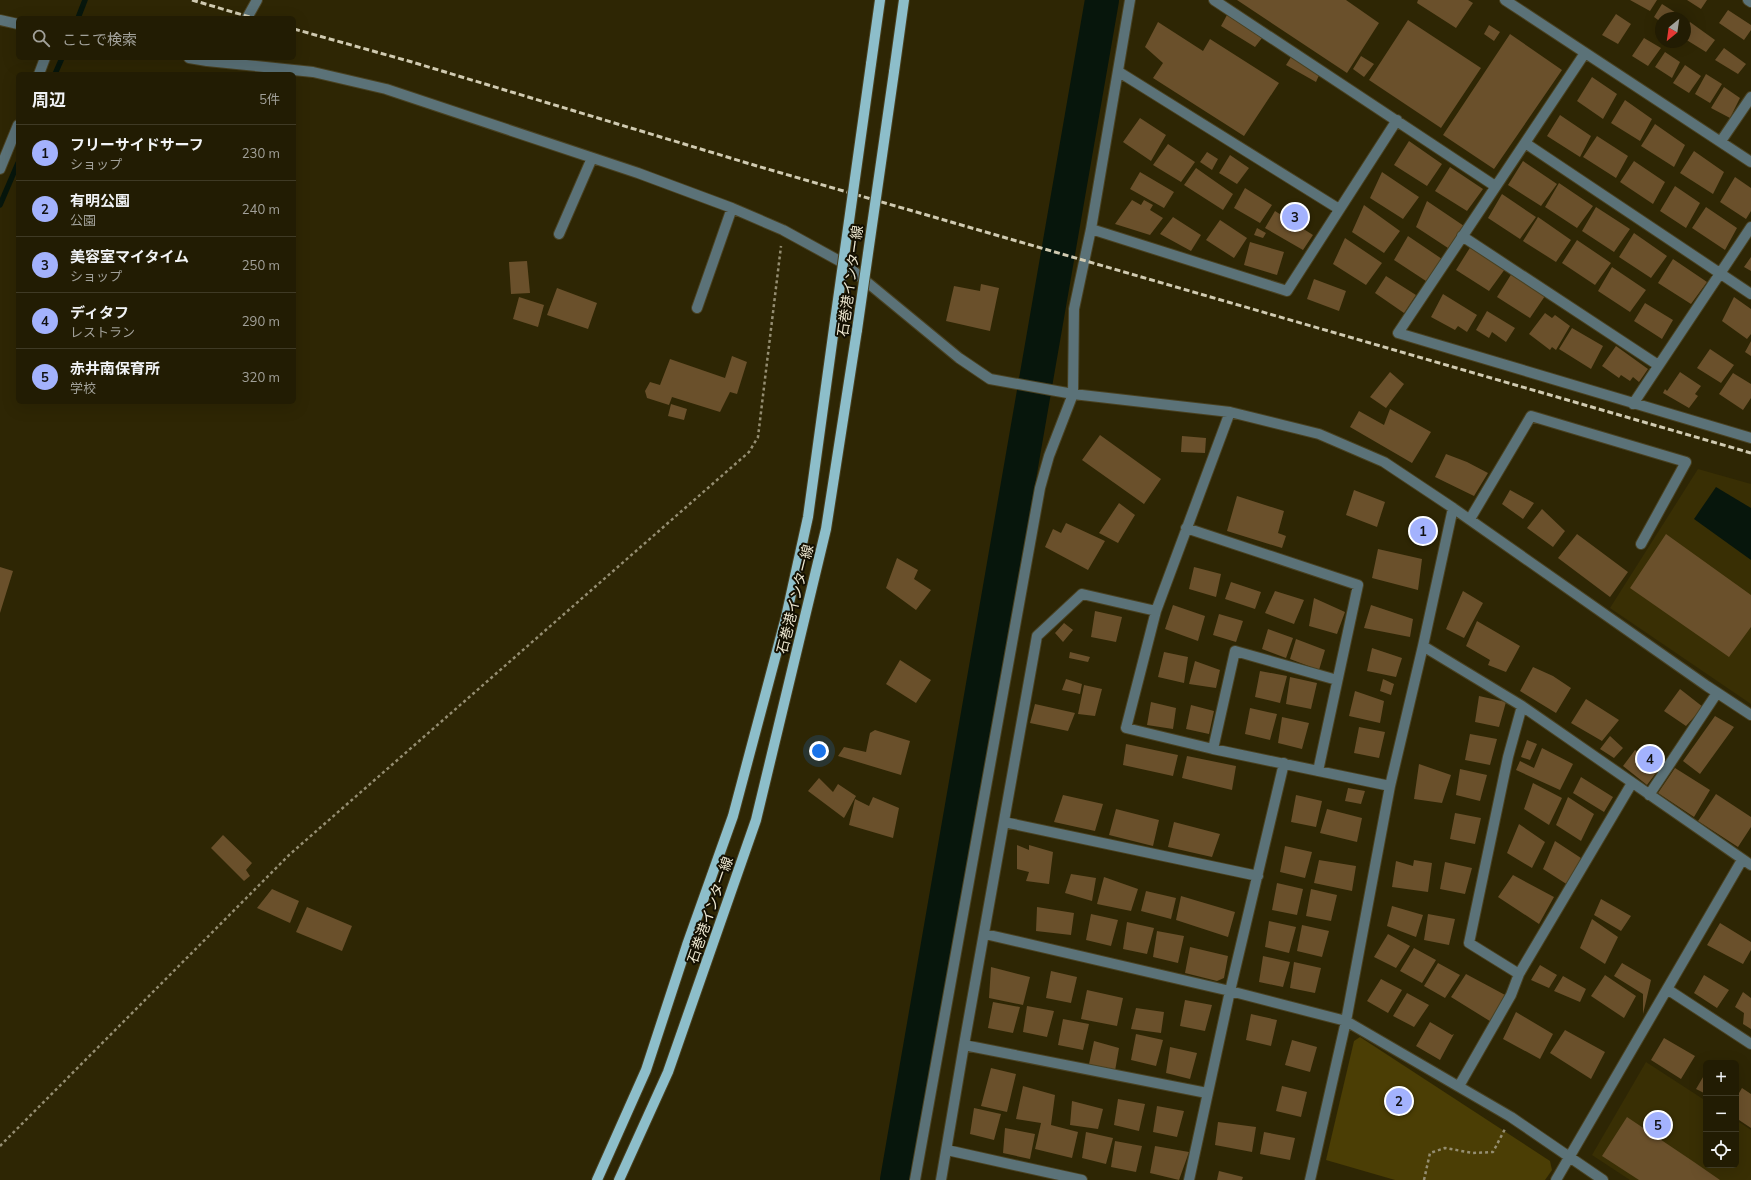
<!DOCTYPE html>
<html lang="ja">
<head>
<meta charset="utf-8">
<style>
  body { margin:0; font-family:Mulish,"Noto Sans JP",sans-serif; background:#2a250d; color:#f1f3f6 }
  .controls { position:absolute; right:12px; bottom:12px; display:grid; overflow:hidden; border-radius:6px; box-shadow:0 4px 16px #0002 }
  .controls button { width:36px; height:36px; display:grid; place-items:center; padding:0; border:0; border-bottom:1px solid #3f3a25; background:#221c03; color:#f1f3f6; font:20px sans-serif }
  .compass { position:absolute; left:1655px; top:12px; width:36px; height:36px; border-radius:50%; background:#221c03; box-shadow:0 4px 16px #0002; rotate:209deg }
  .you { position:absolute; left:819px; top:751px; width:14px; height:14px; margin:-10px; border:3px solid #fff; border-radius:50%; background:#1a73e8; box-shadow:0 0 0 6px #1a73e833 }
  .badge { display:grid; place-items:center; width:26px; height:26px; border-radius:50%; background:#a3b2fd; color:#111; font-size:13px; font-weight:700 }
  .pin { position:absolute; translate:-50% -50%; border:2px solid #fff; box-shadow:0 1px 4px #0006 }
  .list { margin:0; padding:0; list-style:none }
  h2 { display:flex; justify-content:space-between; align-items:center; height:52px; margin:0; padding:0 16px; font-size:17px }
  h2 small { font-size:13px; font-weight:400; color:#a2a19a }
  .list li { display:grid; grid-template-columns:26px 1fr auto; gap:12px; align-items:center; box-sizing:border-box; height:56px; padding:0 16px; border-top:1px solid #3f3a25 }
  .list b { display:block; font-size:15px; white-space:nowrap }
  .list p { margin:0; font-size:13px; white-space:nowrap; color:#a2a19a }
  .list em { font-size:13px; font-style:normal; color:#a2a19a }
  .icon { flex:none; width:22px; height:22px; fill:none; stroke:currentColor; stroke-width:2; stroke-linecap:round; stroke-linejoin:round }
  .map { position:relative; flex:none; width:1751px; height:1180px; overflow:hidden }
  .search { position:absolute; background:#221c03; box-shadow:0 4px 16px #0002; left:16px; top:16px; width:280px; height:44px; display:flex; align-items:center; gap:10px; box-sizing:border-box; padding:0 14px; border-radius:6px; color:#a2a19a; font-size:15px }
  .panel { position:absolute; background:#221c03; box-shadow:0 4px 16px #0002; left:16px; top:72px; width:280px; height:332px; border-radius:6px }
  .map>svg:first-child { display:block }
  .built { fill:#392f04 }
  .green { fill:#4b3e05 }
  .water { fill:#07160c }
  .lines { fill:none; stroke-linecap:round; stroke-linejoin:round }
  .stream { stroke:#07160c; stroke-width:5.5 }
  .river { stroke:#07160c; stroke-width:34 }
  .building { fill:#6a502b }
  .minor-casing { stroke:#494121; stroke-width:12 }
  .major-casing { stroke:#494121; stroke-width:12 }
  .path { stroke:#958e72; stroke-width:2.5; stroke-dasharray:3 3; stroke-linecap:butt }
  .minor { stroke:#5b7278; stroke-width:10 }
  .major { stroke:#8dbeca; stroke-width:10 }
  .rail { stroke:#d0cab1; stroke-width:3; stroke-dasharray:6 3; stroke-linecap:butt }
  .major-bridge-casing { stroke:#494121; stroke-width:12; stroke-linecap:butt }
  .major-bridge { stroke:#8dbeca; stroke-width:10 }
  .labels { text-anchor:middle; stroke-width:4; stroke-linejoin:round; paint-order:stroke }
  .street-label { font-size:14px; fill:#ede7d0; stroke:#130f01 }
</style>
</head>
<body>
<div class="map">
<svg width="1751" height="1180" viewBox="0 0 1751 1180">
  <rect width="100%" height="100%" fill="#2e2604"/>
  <!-- built -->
  <path class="built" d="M1698 469 1751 484V704L1610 608Z
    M1646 1062 1706 1101V1165H1736V1120L1751 1130V1180H1630L1592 1155Z"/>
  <!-- green -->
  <path class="green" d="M1360 1037 1550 1161 1552 1170 1545 1180H1395L1326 1160 1354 1041Z"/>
  <!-- water -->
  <path class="water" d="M1716 487 1751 508V560L1694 519Z"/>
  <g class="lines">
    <!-- stream -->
    <path class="stream" d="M78 18 85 0
      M55 74 62 58
      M0 205 18 163"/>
    <!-- river -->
    <path class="river" d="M897 1180 1102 0"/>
  </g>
  <!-- building -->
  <path class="building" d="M1237 0H1346L1379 23 1347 73Z
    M1418 0H1468L1473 3 1456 28 1417 3Z
    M1630 0H1657L1650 11Z
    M1687 0H1707L1701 9Z
    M1662 4 1684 18H1661V22L1654 17Z
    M1728 10 1751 25V30L1744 40 1719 23Z
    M1616 14 1631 24 1618 44 1602 35Z
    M1227 15 1262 38 1255 47 1221 26Z
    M1408 20 1481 68 1441 128 1369 80Z
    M1158 22 1203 51 1210 39 1279 83 1244 136 1153 78 1163 63 1145 47Z
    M1690 22 1715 40 1706 52 1685 39V31Z
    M1489 25 1500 32 1494 41 1484 34Z
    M1510 34 1562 70 1494 169 1443 135Z
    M1644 38 1661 48 1648 66 1632 56Z
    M1724 48 1746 64 1738 74 1715 60Z
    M1665 52 1680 62 1672 78 1655 67Z
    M1361 56 1374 64 1364 77 1353 69Z
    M1291 57 1320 73 1316 82 1286 65Z
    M1685 65 1701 76 1689 93 1673 83Z
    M1706 74 1722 84 1710 103 1695 94Z
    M1592 77 1617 94 1603 119 1577 101Z
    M1724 87 1740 98 1730 118 1711 108Z
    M1625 100 1652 119 1640 141 1611 123Z
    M1560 115 1591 136 1580 157 1547 136Z
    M1140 118 1166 135 1151 161 1123 142Z
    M1655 124 1685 145 1674 167 1641 146Z
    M1597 136 1628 156 1616 178 1583 157Z
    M1409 141 1442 164 1427 186 1394 165Z
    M1168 144 1195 162 1181 182 1153 165Z
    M1694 151 1724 172 1713 194 1680 173Z
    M1207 152 1218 159 1212 170 1200 162Z
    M1230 155 1249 168 1237 184 1219 173Z
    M1523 161 1557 184 1541 206 1508 185Z
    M1634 161 1665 182 1653 204 1620 182Z
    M1450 167 1483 189 1467 211 1435 191Z
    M1196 168 1233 194 1223 210 1184 185Z
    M1140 172 1174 192 1164 208 1130 189Z
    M1382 172 1419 197 1403 219 1370 198Z
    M1735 177 1751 188V211L1746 219 1720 202Z
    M1559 183 1593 206 1577 228 1545 207Z
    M1675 186 1700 203 1686 228 1660 211Z
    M1245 188 1272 205 1260 223 1234 208Z
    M1502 194 1536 217 1520 239 1488 218Z
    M1132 200 1141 205 1144 200 1153 205 1150 210 1163 218 1150 235 1115 224Z
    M1427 201 1464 226 1448 248 1416 227Z
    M1364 205 1400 231 1384 253 1352 232Z
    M1596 207 1630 229 1614 252 1582 231Z
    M1706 207 1737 228 1725 250 1692 228Z
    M1275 211 1313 235 1303 250 1265 228Z
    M1173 217 1201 235 1191 251 1160 234Z
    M1538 217 1571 240 1556 262 1523 241Z
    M1220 220 1247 238 1234 258 1206 240Z
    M1257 228 1266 233 1263 238 1254 235Z
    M1634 233 1667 256 1651 278 1619 257Z
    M1408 236 1442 259 1426 281 1394 260Z
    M1345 238 1382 263 1366 285 1333 264Z
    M1577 240 1611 263 1595 285 1562 263Z
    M1250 242 1284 252 1277 275 1244 265Z
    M1471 246 1505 269 1489 291 1456 270Z
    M1751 257V271L1744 267Z
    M1673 259 1707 282 1691 304 1658 283Z
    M527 261 530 293 511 294 509 262Z
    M1612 267 1646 290 1630 312 1598 291Z
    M1512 273 1545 296 1530 318 1497 297Z
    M1386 276 1416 295 1404 313 1375 293Z
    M1314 279 1346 291 1339 311 1307 299Z
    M981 284 999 288 990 331 946 321 954 286 980 291Z
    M557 288 597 303 588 329 547 315Z
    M1443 294 1477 315 1467 332 1458 326 1455 330 1431 317Z
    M519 297 544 305 538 327 513 319Z
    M1734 297 1751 309V334L1747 339 1722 321Z
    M1645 303 1673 320 1662 339 1634 321Z
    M1487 311 1515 328 1506 342 1492 332 1489 338 1476 330Z
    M1545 313 1552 318 1555 315 1570 326 1556 350 1552 347 1550 350 1529 334Z
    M1572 328 1603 346 1591 369 1559 349Z
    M1751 341V356L1745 352Z
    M1616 346 1648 369 1639 382 1633 377 1630 381 1621 375 1619 378 1602 366Z
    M1710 349 1734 365 1721 383 1697 368Z
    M732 356 747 362 737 394 730 392 720 412 672 397 669 405 647 398 645 391 650 382 660 385 670 359 725 378Z
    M1390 372 1404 384 1386 408 1370 397Z
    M1680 372 1701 386 1695 394 1698 396 1689 408 1663 393 1665 389 1667 391Z
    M1733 373 1751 384V398L1743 410 1719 394Z
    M671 404 687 409 684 420 668 416Z
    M1390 409 1431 432 1412 463 1350 427 1359 411 1384 425Z
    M1100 435 1161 479 1144 504 1082 460Z
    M1182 436 1206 438 1205 453 1181 452Z
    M1446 454 1467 462 1488 473 1474 496 1435 477Z
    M1354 490 1385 502 1377 527 1346 515Z
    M1510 490 1534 503 1523 519 1502 504Z
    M1237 496 1284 511 1278 533 1286 536 1282 548 1227 531Z
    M1119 503 1135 515 1118 543 1099 533Z
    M1542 509 1565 531 1553 547 1527 528Z
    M1066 523 1105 541 1088 570 1045 547 1053 529 1061 533Z
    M1577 534 1628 572 1610 597 1558 558Z
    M1666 534 1751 595V627L1729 657 1630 588Z
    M1378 549 1422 559 1418 590 1372 578Z
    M897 558 918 570 914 579 931 590 916 610 886 588Z
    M0 567 13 571 0 613Z
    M1194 567 1221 574 1216 597 1189 589Z
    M1231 582 1261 592 1255 609 1225 599Z
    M1275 591 1304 600 1294 624 1265 613Z
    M1463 591 1483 603 1464 638 1446 629Z
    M1314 598 1345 612 1337 634 1309 626Z
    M1173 605 1205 616 1198 641 1165 629Z
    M1371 605 1413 619 1410 637 1364 628Z
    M1095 611 1122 617 1116 642 1091 637Z
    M1219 614 1243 621 1236 642 1213 635Z
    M1477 621 1520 646 1506 672 1488 665 1490 660 1466 646Z
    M1064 623 1073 630 1063 642 1055 633Z
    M1268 629 1293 638 1286 658 1262 649Z
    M1296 639 1325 650 1319 670 1290 659Z
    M1372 648 1402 658 1396 677 1367 671Z
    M1070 652 1090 657 1088 662 1069 658Z
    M1164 652 1188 657 1184 683 1158 677Z
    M900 660 931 680 916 703 886 684Z
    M1195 661 1220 670 1216 688 1189 684Z
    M1533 667 1553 676 1571 688 1556 713 1520 691Z
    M1260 671 1287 676 1280 703 1255 697Z
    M1290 677 1317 683 1311 709 1286 704Z
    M1066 679 1082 684 1080 694 1062 690Z
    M1383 679 1394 684 1391 695 1380 691Z
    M1084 685 1102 689 1095 716 1078 714Z
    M1680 689 1703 707 1686 726 1664 711Z
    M1355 691 1384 701 1380 723 1349 716Z
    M1479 696 1506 702 1499 727 1475 722Z
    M1586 699 1619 720 1602 741 1571 723Z
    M1151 702 1176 708 1173 729 1147 725Z
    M1035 704 1075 713 1068 731 1030 723Z
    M1191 705 1214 711 1209 734 1186 729Z
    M1250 708 1277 714 1270 740 1245 734Z
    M1715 716 1734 727 1700 774 1683 761Z
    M1282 717 1309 723 1302 749 1278 743Z
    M1359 727 1385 732 1379 758 1354 753Z
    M875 730 910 741 901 775 838 756 844 747 866 752 870 733Z
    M1470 734 1497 739 1490 765 1465 760Z
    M1610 736 1623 748 1614 758 1600 749Z
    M1527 740 1537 744 1530 760 1521 757Z
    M1126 744 1178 755 1173 776 1123 765Z
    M1542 748 1573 764 1560 790 1516 770 1520 761 1534 768Z
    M1635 750 1659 769 1647 785 1623 766Z
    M1187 756 1236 766 1232 790 1182 778Z
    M1419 764 1451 775 1442 803 1414 799Z
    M1675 768 1710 790 1694 817 1658 793Z
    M1460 769 1487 775 1480 801 1456 795Z
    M1581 777 1613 797 1604 812 1573 793Z
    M819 778 833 792 838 784 856 796 844 818 808 791Z
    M1533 783 1562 798 1549 825 1524 809Z
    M1348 788 1365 791 1361 804 1345 801Z
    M1716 794 1751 817V827L1738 847 1698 821Z
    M1063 795 1103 804 1095 831 1054 822Z
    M1296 795 1322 801 1316 827 1291 822Z
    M873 797 899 808 893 838 849 825 855 799 869 806Z
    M1568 797 1594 814 1581 841 1556 825Z
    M1116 809 1159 820 1153 846 1109 835Z
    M1327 809 1362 818 1357 842 1320 833Z
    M1455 813 1481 818 1475 844 1450 839Z
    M1174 822 1220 834 1212 857 1168 847Z
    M1519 824 1545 842 1532 868 1507 853Z
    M223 835 252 863 246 870 250 876 244 881 211 848Z
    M1555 841 1581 858 1568 885 1543 869Z
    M1017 845 1029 850V845L1053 852 1049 884 1026 881 1029 872 1017 869Z
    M1285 846 1312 852 1305 878 1280 872Z
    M1319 860 1356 866 1352 891 1314 883Z
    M1414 860 1432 863 1428 892 1392 887 1396 861 1413 866Z
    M1445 862 1472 868 1465 894 1440 889Z
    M1071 874 1096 878 1092 901 1065 893Z
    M1513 875 1554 897 1539 924 1498 897Z
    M1104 877 1138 889 1131 911 1097 904Z
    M1277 883 1303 889 1297 915 1272 910Z
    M272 889 299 901 290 923 257 908Z
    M1311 889 1337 895 1331 921 1306 916Z
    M1146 891 1176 898 1171 919 1141 911Z
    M1181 896 1235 912 1228 937 1176 920Z
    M1601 899 1631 916 1621 931 1594 915Z
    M1392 906 1423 915 1416 937 1387 926Z
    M307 907 352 926 342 951 296 932Z
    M1037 907 1074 913 1071 935 1036 931Z
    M1091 914 1118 920 1111 946 1086 940Z
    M1428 914 1455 919 1449 945 1424 940Z
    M1592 919 1618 937 1605 964 1580 948Z
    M1269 921 1296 927 1289 953 1265 947Z
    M1127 922 1154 928 1147 954 1123 949Z
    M1720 923 1751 942V950L1743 964 1707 945Z
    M1302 925 1329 931 1322 957 1297 951Z
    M1157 931 1184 936 1178 963 1153 957Z
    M1388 934 1410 946 1396 968 1374 957Z
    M1190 947 1228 956 1224 978 1217 981 1185 973Z
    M1414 948 1436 960 1422 983 1400 971Z
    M1263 956 1290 962 1283 987 1259 982Z
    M1294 962 1321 968 1315 993 1290 988Z
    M1438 963 1460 975 1445 998 1424 986Z
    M1622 963 1651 980 1643 1014V994L1614 976Z
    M1540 965 1557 975 1549 988 1531 980Z
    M991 967 1030 977 1023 1005 989 998Z
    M1051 971 1077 977 1071 1003 1046 998Z
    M1466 974 1507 996 1493 1023 1451 997Z
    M1605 975 1636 996 1624 1018 1591 996Z
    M1704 975 1729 990 1717 1008 1694 993Z
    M1563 976 1586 989 1580 1002 1554 991Z
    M1381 979 1402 990 1388 1013 1367 1001Z
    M1087 990 1123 998 1117 1026 1081 1019Z
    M1743 992 1751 998V1029L1743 1024 1744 1013 1735 1007Z
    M1407 993 1429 1005 1414 1027 1393 1016Z
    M1185 1000 1212 1005 1205 1031 1180 1026Z
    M993 1002 1020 1007 1013 1033 988 1028Z
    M1027 1006 1054 1011 1047 1037 1023 1032Z
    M1136 1008 1164 1012 1161 1033 1131 1029Z
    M1516 1012 1553 1034 1540 1059 1503 1039Z
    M1251 1014 1277 1020 1271 1046 1246 1040Z
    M1063 1019 1089 1024 1083 1050 1058 1045Z
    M1430 1022 1452 1035 1454 1034 1440 1060 1416 1046Z
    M1565 1030 1605 1052 1591 1079 1550 1053Z
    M1136 1034 1163 1040 1156 1066 1131 1060Z
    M1664 1038 1695 1056 1681 1079 1651 1060Z
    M1292 1040 1317 1047 1310 1072 1285 1065Z
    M1094 1041 1119 1048 1115 1071 1089 1064Z
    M1170 1047 1197 1053 1190 1079 1166 1073Z
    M991 1068 1016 1074 1007 1112 981 1106Z
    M1706 1072V1094L1696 1089Z
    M1023 1086 1055 1095 1051 1125 1078 1132 1072 1158 1035 1149 1041 1123 1016 1119Z
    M1282 1086 1307 1092 1301 1117 1276 1111Z
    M1742 1088 1751 1094V1128L1736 1118V1098Z
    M1118 1099 1145 1104 1139 1131 1114 1125Z
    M1072 1101 1103 1109 1098 1129 1070 1125Z
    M1157 1106 1184 1111 1177 1137 1153 1132Z
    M974 1108 1001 1114 994 1140 970 1134Z
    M1627 1117 1694 1162 1720 1180H1639L1602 1156Z
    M1218 1122 1256 1127 1252 1152 1215 1145Z
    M1005 1128 1035 1134 1030 1159 1003 1153Z
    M1086 1132 1113 1138 1106 1164 1082 1158Z
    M1264 1132 1295 1138 1290 1160 1260 1154Z
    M1115 1141 1142 1146 1136 1172 1111 1167Z
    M1155 1146 1189 1152 1179 1180 1150 1173Z
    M1219 1171 1243 1177 1242 1180H1217Z"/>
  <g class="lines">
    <defs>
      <path id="minor" d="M1214 0 1495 186
        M1505 0 1751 162
        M1748 0 1751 2
        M247 18 257 0
        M0 20 18 24
        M1585 53 1398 333 1751 438
        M189 58 207 61 313 72 386 89 638 173 732 208 783 230 845 264 959 358 990 379 1073 394 1230 412 1319 434 1384 462 1453 508 1707 686 1751 715
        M1119 72 1339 209
        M39 74 45 58
        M1721 141 1751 97
        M1525 143 1751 294
        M0 169 18 125
        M1091 229 1287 291 1397 120
        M559 234 592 158
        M1462 236 1658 365
        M697 308 732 208
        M1633 404 1751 227
        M1230 412 1156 611 1126 728 1213 749 1390 786
        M1470 519 1531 416 1686 462 1641 544
        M1186 528 1358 585 1318 771
        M1423 646 1522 706 1751 865
        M1213 749 1235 651 1337 680
        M1649 795 1717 693
        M1004 822 1258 876
        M985 934 1230 991 1346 1021 1511 1117 1603 1180
        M1519 974 1469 943 1508 757 1522 706
        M1667 989 1751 1044
        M964 1045 1207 1093
        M1459 1086 1511 995 1519 974 1632 783
        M947 1150 1082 1180
        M915 1180 1040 488 1049 456 1073 394 1074 309 1091 229 1130 0
        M941 1180 964 1045 1037 636 1082 594 1156 611
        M1189 1180 1230 991 1284 763
        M1310 1180 1346 1021 1390 786 1423 646 1453 508
        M1556 1180 1742 860"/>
      <path id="major" d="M871 64 880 0
        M894 72 904 0
        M597 1180 646 1070 687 945 733 816 786 617 808 517 835 321
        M619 1180 668 1072 756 820 826 529 857 330"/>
    </defs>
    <!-- minor casing -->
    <use href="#minor" class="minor-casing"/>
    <!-- major casing -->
    <use href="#major" class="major-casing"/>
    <!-- path -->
    <path class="path" d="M0 1146 289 855 749 452 758 437 781 246
      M1424 1180 1430 1153 1445 1148 1473 1153 1493 1152 1505 1129"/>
    <!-- minor -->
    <use href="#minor" class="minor"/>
    <!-- major -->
    <use href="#major" class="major"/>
    <!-- rail -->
    <path class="rail" d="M192 0 253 18
      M294 29 412 62 757 166 1751 453"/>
    <defs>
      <path id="major-bridge" d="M835 321 871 64
        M857 330 894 72"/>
    </defs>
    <!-- major-bridge casing -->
    <use href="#major-bridge" class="major-bridge-casing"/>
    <!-- major-bridge -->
    <use href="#major-bridge" class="major-bridge"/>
  </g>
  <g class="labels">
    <!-- street labels -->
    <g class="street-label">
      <text transform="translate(850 281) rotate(-82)" y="5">石巻港インター線</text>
      <text transform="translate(795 599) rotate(-76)" y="5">石巻港インター線</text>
      <text transform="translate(710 910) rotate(-71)" y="5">石巻港インター線</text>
    </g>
  </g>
</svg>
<div class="controls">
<button>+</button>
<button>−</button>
<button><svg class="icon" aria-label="locate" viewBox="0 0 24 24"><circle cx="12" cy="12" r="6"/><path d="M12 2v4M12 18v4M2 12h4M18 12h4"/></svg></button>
</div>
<svg class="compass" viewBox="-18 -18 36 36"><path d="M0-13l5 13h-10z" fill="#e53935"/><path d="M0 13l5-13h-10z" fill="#a2a19a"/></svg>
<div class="you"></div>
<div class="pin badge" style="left:1423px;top:531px">1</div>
<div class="pin badge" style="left:1399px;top:1101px">2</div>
<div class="pin badge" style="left:1295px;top:217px">3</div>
<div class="pin badge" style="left:1650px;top:759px">4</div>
<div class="pin badge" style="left:1658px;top:1125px">5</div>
<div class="search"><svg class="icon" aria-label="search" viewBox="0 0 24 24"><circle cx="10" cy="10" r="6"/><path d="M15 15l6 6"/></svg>ここで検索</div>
<section class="panel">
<h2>周辺<small>5件</small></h2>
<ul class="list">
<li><span class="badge">1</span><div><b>フリーサイドサーフ</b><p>ショップ</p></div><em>230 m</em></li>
<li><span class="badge">2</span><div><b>有明公園</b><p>公園</p></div><em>240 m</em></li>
<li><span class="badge">3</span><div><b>美容室マイタイム</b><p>ショップ</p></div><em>250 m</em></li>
<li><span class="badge">4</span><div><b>ディタフ</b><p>レストラン</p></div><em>290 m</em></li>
<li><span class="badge">5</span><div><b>赤井南保育所</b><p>学校</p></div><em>320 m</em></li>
</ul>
</section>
</div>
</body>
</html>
